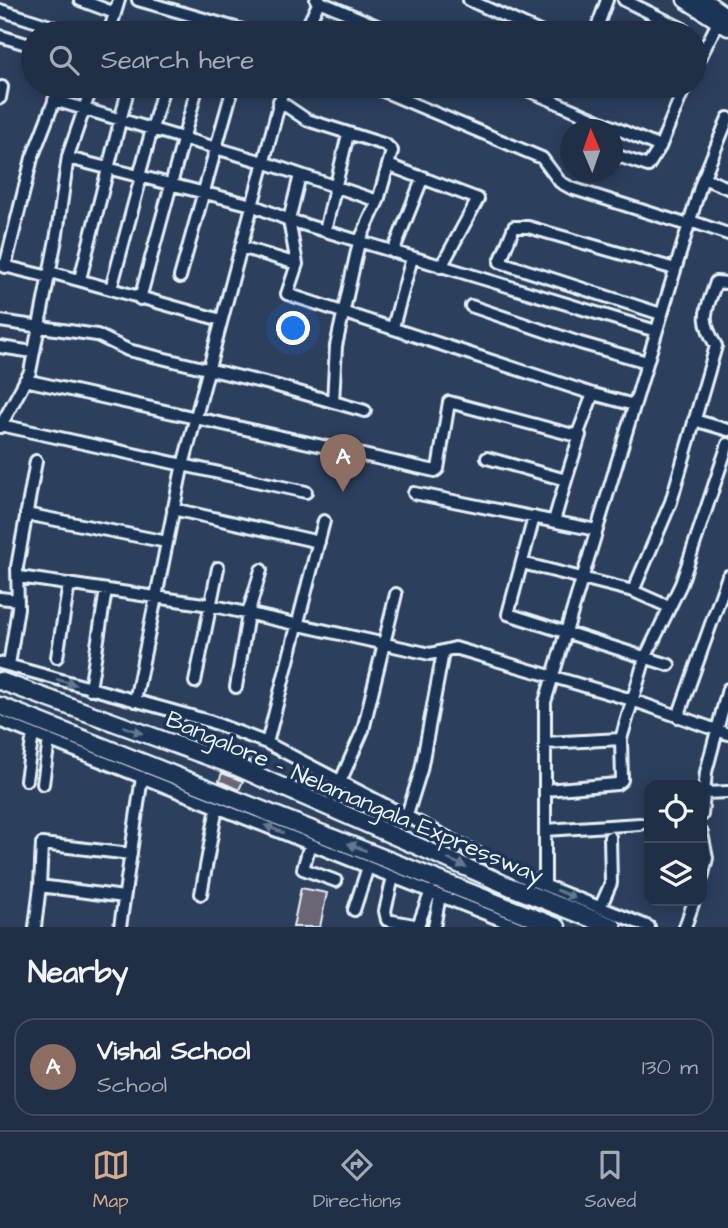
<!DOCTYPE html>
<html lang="en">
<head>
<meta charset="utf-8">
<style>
  body { margin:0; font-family:"Architects Daughter",sans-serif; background:#2d3b51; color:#f1f3f6 }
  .controls { position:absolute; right:21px; bottom:21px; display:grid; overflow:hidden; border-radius:14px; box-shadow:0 4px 18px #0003 }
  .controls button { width:63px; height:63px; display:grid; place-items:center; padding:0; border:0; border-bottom:2px solid #3e4a5f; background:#212f46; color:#f1f3f6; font:35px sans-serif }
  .compass { position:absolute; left:560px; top:119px; width:63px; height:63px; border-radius:50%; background:#212f46; box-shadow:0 4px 18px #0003; rotate:358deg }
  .you { position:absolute; left:294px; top:329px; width:24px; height:24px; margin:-18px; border:5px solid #fff; border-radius:50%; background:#1a73e8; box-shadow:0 0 0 10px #1a73e833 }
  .badge { display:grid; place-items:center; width:46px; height:46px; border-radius:50%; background:#d6ab8b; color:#fff; font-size:23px; font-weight:700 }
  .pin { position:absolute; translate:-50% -58px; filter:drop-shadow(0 2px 4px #0008) }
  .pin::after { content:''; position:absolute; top:37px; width:24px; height:21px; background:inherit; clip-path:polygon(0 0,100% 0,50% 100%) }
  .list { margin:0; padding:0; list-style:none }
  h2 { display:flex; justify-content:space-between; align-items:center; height:91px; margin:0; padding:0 28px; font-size:30px }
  h2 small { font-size:23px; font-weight:400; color:#a2a9b3 }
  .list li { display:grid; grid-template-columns:46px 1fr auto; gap:21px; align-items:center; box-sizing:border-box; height:98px; margin:0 14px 14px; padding:0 14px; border:2px solid #3e4a5f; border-radius:21px }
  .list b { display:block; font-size:26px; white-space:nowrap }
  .list p { margin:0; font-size:23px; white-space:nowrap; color:#a2a9b3 }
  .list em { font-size:23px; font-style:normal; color:#a2a9b3 }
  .icon { flex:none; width:38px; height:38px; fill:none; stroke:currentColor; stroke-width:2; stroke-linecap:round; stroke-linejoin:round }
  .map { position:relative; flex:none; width:728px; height:927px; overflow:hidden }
  .search { position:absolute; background:#212f46; box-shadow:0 4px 18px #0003; left:21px; right:21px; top:21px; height:77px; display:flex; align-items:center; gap:18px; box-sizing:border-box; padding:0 24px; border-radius:38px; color:#a2a9b3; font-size:26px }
  .sheet { height:203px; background:#212f46 }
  nav { display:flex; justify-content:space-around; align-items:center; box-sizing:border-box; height:98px; border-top:2px solid #3e4a5f; background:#212f46; font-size:19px; color:#a2a9b3 }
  nav a { display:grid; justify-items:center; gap:4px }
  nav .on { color:#d6ab8b }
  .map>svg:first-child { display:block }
  .building { fill:#6a6675; stroke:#e8f1f8; stroke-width:2 }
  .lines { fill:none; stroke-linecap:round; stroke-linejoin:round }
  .minor-casing { stroke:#e8f1f8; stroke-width:16 }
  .major-casing { stroke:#e8f1f8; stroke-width:19 }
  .highway-casing { stroke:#e8f1f8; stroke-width:21 }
  .minor { stroke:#1d3557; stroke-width:10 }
  .major { stroke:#1d3557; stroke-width:14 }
  .highway { stroke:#1d3557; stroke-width:16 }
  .oneway { fill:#64778f }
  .labels { text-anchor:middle; stroke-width:7; stroke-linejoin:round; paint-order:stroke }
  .street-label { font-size:24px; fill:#e8f1f8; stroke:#1d3557 }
</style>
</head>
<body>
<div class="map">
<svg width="728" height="927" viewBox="0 0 728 927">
  <rect width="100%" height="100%" fill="#2c3f5d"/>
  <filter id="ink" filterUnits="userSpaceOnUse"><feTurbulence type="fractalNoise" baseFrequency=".0143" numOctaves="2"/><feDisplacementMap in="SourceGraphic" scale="14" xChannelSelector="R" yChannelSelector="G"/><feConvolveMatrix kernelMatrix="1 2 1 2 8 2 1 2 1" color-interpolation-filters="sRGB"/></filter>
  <g filter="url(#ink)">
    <!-- building -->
    <path class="building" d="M233 746 254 754 251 762 230 753Z
      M222 773 243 781 239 790 219 781Z
      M301 888 327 893 320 927H293Z"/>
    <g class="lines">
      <defs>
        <path id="minor" d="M80 0 115 13
          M138 0 253 33
          M316 0 394 33
          M469 0 542 33
          M624 0 683 29
          M0 10 72 33
          M109 33 119 0
          M304 33 320 0
          M595 33 607 0
          M0 36 33 46
          M695 68 718 22
          M371 86 542 158 560 182 571 188 688 225
          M518 86 660 147 648 166 612 154
          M665 86 667 87
          M0 98 2 87
          M54 100 263 162 378 201
          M279 101 307 120 386 145 392 151 378 201 359 242 336 346 333 402
          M660 147 685 86
          M68 158 252 205 289 220 656 331
          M388 165 478 199 441 267
          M300 175 289 220 297 264 287 294 593 394
          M139 176 164 86
          M703 178 728 188
          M690 221 728 234
          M325 231 348 134
          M241 247 297 264
          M393 252 423 177
          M0 265 49 277
          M5 267 32 158 60 86
          M50 272 221 320
          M180 277 230 98
          M80 279 129 86
          M111 289 141 177
          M140 299 196 92
          M471 306 580 343 647 362
          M661 314 500 262 514 227H528L675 269
          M0 321 97 335 128 350 274 385 365 411
          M393 327 412 258
          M0 347 33 352
          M25 380 435 471 438 469 449 402 577 436 593 394 634 405
          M694 420 728 430
          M1 425 306 492
          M0 427 30 372 57 234 68 156 92 86
          M487 458 566 480 580 435
          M414 493 596 530
          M173 509 319 542
          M26 514 167 542
          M534 517 508 614 669 665
          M554 521 566 480
          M522 563 633 591 671 502 716 346C699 316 706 313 716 282L728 283
          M19 577 210 605 430 654 455 648 632 700 728 734
          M633 591 669 607
          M0 598 18 600
          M57 657 69 584
          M0 663 209 721 267 743 521 876 649 927
          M9 665 18 608 17 567 36 461
          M195 682 218 568
          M236 687 248 614 261 570
          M90 689 106 590
          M135 701 181 473 284 86
          M678 717 728 576
          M0 721 519 927
          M267 743 324 521
          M545 743 621 739
          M26 780 33 734
          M341 780 363 730 396 594
          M43 784 49 740
          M545 790 617 784 622 780 621 739 645 658 681 584 728 444
          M704 793 728 792
          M407 815 421 770 443 652
          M702 815 706 772 728 689
          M545 830 640 824
          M702 833 707 858 702 878
          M310 844 303 869 336 881
          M393 877 385 911 387 920 414 925 419 923 431 891
          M545 885V702L701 184 728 118
          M40 886 42 844 131 854
          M201 894 217 807
          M600 908 611 883 610 837
          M354 910 368 867
          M35 927 40 886 124 897
          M120 927 142 777
          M434 927 440 896
          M685 927 694 901"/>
        <path id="major" d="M685 0 728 28
          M704 0 728 17"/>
        <path id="highway" d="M0 681 237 767 511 887 613 927
          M0 706 557 927"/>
      </defs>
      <!-- minor casing -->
      <use href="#minor" class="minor-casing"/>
      <!-- major casing -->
      <use href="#major" class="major-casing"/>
      <!-- highway casing -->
      <use href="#highway" class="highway-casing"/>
      <!-- minor -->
      <use href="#minor" class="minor"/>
      <!-- major -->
      <use href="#major" class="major"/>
      <!-- highway -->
      <use href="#highway" class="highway"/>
    </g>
    <!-- one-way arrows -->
    <defs><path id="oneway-solid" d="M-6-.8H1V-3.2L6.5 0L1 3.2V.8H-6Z" transform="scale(1.75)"/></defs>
    <g class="oneway">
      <use href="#oneway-solid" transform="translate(66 682) rotate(16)"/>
      <use href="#oneway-solid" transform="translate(133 730) rotate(20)"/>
      <use href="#oneway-solid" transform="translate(274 829) rotate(-158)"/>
      <use href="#oneway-solid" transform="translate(357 847) rotate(-158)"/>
      <use href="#oneway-solid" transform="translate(457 863) rotate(24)"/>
      <use href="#oneway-solid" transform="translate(566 894) rotate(22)"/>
    </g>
  </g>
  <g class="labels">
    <!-- street labels -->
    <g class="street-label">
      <text transform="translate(355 797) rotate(23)" y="8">Bangalore - Nelamangala Expressway</text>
    </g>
  </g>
</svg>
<div class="controls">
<button><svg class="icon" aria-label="locate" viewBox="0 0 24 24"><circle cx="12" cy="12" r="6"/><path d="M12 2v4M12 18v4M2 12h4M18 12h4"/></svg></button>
<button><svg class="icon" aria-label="layers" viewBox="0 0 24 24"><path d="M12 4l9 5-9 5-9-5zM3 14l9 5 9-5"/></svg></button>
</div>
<svg class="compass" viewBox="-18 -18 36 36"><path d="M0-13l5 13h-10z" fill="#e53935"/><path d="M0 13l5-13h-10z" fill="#a2a9b3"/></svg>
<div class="you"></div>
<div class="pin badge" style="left:343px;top:492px;background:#8d6e63">A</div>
<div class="search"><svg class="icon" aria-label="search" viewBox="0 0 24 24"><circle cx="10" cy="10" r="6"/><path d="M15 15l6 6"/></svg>Search here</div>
</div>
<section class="sheet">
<h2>Nearby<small></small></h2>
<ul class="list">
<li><span class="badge" style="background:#8d6e63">A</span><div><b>Vishal School</b><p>School</p></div><em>130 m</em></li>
</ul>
</section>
<nav>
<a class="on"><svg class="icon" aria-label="map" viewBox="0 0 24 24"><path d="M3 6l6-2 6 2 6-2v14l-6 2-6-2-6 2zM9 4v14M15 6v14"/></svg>Map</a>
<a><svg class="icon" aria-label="directions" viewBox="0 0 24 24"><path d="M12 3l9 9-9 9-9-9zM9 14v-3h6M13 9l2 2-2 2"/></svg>Directions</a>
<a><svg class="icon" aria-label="saved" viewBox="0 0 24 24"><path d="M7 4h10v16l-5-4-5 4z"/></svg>Saved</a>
</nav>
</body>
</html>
